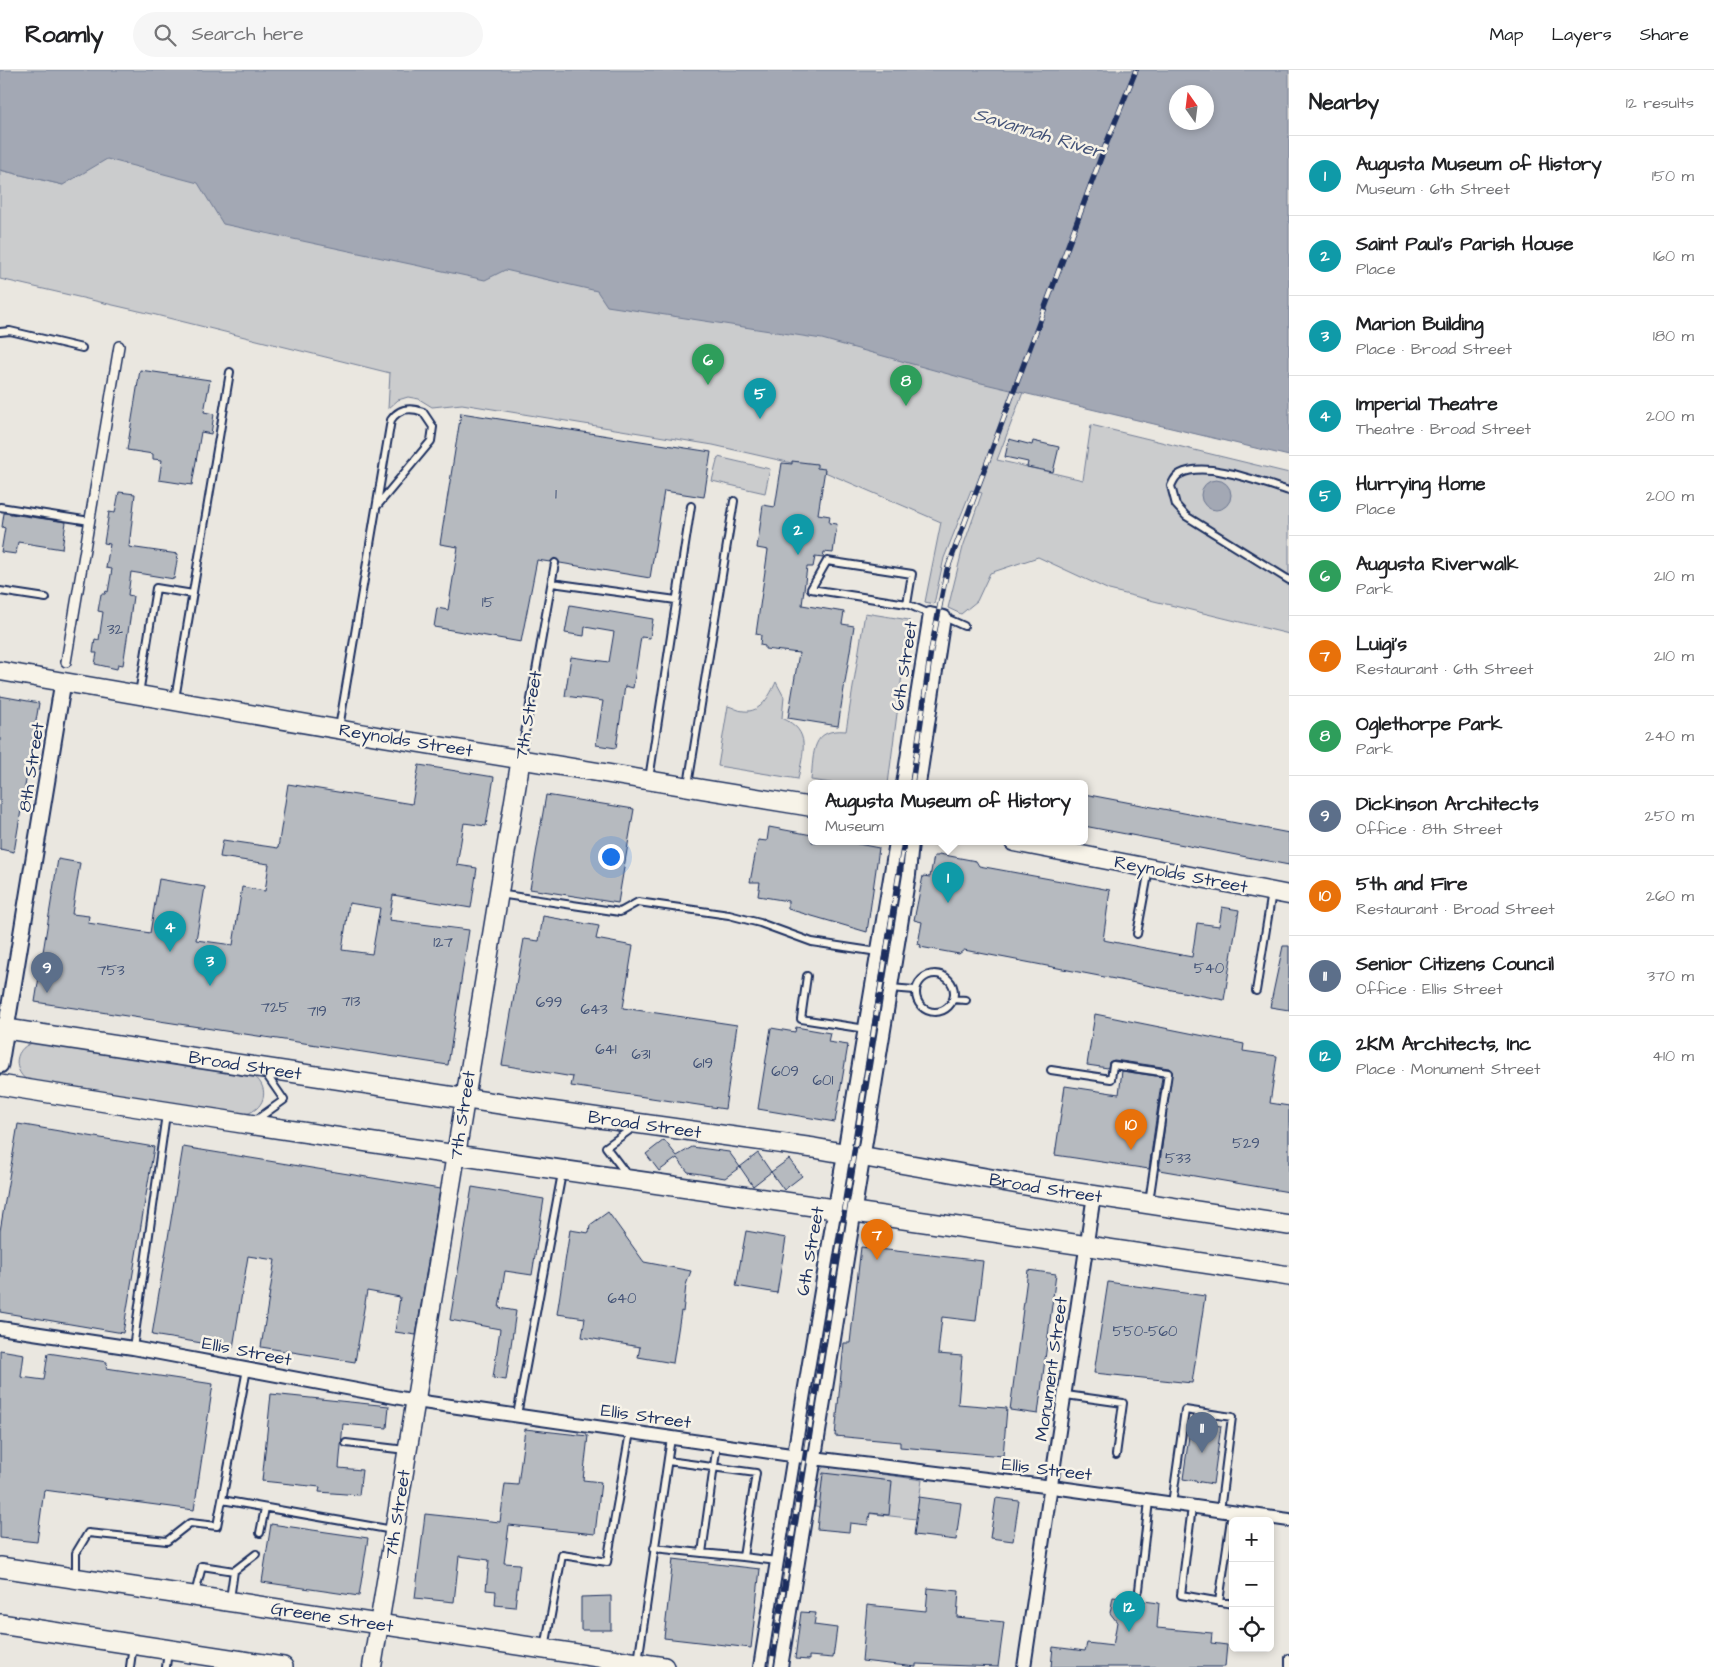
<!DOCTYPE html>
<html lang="en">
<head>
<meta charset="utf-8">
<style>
  body { margin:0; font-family:"Architects Daughter",sans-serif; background:#f6f6f6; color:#202124 }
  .controls { position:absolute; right:15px; bottom:15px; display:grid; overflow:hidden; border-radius:8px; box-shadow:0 2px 8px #0003 }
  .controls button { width:45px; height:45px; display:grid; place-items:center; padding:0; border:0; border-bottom:1px solid #e0e0e0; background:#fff; color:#202124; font:25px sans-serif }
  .compass { position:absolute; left:1169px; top:15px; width:45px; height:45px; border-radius:50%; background:#fff; box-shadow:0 2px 8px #0003; rotate:346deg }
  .you { position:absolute; left:610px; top:786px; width:18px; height:18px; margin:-12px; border:4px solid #fff; border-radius:50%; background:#1a73e8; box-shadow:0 0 0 8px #1a73e833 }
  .badge { display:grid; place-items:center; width:32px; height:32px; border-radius:50%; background:#db2777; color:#fff; font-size:16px; font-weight:700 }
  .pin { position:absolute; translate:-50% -41px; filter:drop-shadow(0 1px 2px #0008) }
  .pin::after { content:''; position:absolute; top:26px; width:18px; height:15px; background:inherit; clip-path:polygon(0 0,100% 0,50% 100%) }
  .popup { position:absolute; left:808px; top:710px; width:280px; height:65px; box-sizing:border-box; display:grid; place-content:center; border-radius:8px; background:#fff; filter:drop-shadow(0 1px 4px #0005); font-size:16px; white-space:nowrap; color:#757577 }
  .popup b { font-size:19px; color:#202124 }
  .popup::after { content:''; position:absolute; left:50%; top:100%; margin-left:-10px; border:10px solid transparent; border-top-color:#fff }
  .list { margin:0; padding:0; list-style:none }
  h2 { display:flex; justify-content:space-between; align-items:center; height:65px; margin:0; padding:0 20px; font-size:21px }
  h2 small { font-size:16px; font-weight:400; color:#757577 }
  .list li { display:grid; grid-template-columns:32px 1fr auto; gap:15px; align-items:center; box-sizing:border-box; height:80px; padding:0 20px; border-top:1px solid #e0e0e0 }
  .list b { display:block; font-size:19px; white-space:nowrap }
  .list p { margin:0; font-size:16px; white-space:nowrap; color:#757577 }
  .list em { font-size:16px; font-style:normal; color:#757577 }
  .icon { flex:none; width:28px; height:28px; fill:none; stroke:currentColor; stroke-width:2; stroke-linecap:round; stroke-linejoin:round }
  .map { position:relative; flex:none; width:1289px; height:1597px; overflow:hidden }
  header { display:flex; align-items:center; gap:30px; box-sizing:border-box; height:70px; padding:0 25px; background:#fff; border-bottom:1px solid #e0e0e0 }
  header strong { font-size:24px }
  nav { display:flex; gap:28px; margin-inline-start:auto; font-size:18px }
  .search { width:350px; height:45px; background:#f6f6f6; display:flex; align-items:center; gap:12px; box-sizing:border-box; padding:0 18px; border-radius:28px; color:#757577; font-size:19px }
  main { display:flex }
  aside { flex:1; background:#fff }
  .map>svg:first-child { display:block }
  .green { fill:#cbcccd; stroke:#737e96 }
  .water { fill:#a3a8b4; stroke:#6d7892; fill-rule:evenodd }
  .building { fill:#b6babf; stroke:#1b2f5e; fill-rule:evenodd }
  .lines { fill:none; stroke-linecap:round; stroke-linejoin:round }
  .service-casing { stroke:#1b2f5e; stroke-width:10 }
  .pedestrian-casing { stroke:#1b2f5e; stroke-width:12 }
  .minor-casing { stroke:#1b2f5e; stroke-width:16 }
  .tertiary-casing { stroke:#1b2f5e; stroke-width:19 }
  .secondary-casing { stroke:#1b2f5e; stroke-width:21 }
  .primary-casing { stroke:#1b2f5e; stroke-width:22 }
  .service { stroke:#f7f3e8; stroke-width:6 }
  .pedestrian { stroke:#f7f3e8; stroke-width:9 }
  .minor { stroke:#f7f3e8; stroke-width:12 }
  .tertiary { stroke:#f7f3e8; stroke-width:15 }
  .secondary { stroke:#f7f3e8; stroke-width:18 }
  .primary { stroke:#f7f3e8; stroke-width:19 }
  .rail-casing { stroke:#1b2f5e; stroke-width:5.5 }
  .rail { stroke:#f7f3e8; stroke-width:4; stroke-dasharray:11; stroke-linecap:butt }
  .labels { text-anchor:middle; stroke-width:5; stroke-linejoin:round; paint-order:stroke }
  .number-label { font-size:15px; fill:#425276 }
  .street-label { font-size:18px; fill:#1b2f5e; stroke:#f7f3e8 }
  .water-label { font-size:19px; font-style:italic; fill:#445378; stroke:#f7f3e8 }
</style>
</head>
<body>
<header>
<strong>Roamly</strong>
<div class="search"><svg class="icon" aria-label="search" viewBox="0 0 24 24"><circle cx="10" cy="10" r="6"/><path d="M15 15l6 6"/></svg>Search here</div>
<nav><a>Map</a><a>Layers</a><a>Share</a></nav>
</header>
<main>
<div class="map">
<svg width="1289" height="1597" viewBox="0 0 1289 1597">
  <rect width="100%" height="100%" fill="#eae7e0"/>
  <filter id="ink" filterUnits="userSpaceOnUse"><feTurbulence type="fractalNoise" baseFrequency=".02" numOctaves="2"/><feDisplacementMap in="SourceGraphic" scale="10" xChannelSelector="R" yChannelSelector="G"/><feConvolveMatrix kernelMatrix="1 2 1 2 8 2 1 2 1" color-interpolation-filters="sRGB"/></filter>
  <g filter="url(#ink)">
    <!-- green -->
    <path class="green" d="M89 65 1045 265 997 390 1083 410 1091 355 1289 403V564L1109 520 1038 487 990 503 977 531 961 544 948 538 963 477 982 423 971 420 944 488 934 534 925 532 941 452 818 399 713 375 462 334 432 337 419 329 408 327 398 330 388 339 390 303 152 244 0 209V100L63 115Z
      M718 387 770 399 765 423 712 411Z
      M865 543 909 550 888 714H838L811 710C814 682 811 658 846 661Z
      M776 612 784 627 782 648C812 661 803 682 798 709L718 696 728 636C733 637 738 641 744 641 761 643 770 625 776 612Z
      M37 972 251 1004C270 1015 267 1038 246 1044L32 1013C10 1003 13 975 37 972Z
      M824 1396 922 1410 916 1449 815 1437 819 1403Z"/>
    <!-- water -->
    <path class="water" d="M0 0H1289V386L977 312 822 269 607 236 597 221 505 200 485 210 223 154 198 113 107 89 63 115 0 100ZM1176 22H1206V52H1176Z
      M1201 425a15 15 0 1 1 30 0a15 15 0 1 1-30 0Z"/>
    <!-- building -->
    <path class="building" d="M140 300 210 310 204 342 214 344 211 364 201 362 192 415 159 410 162 390 153 389V384L127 380Z
      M461 343 711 382 704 427 664 421 650 508 560 493 555 488 550 492 537 490 521 572 434 557 437 538 448 540 458 477 440 474Z
      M1009 369 1032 375 1033 371 1059 377 1053 402 1027 397 1028 392 1005 387Z
      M792 391 817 394V398L825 399 818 444 830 446 829 453 837 454 833 483 824 482 823 488 815 487 813 497H807L802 535 844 542 842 554 854 556 838 656 788 648 799 583 765 579V576L760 575 761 565 756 564 768 480 757 478 763 435 775 437 782 393 792 394Z
      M119 422 135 424 129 477 178 484 174 509 131 502 128 525 133 526 130 549 123 595 118 594 117 599 95 594 97 583H93L95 569 99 570 103 542 98 541 101 524H105L106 521 108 522 112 499 106 498 110 474 104 473 109 442 115 443Z
      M4 443 66 452 62 479 18 472 16 484 1 482 5 458 2 457Z
      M570 535 653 549 650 568 641 567 633 618 625 616 616 678 596 675 603 631 565 626 571 587 609 592 614 562 585 557 584 566 565 563Z
      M0 626 39 633 14 782 0 779Z
      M419 695 494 707 486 756 464 753 457 795 477 798 471 838 393 825 389 850 469 860 448 995 35 932 58 789 80 793 72 844 89 846 88 853 150 863 159 809 205 817 196 870 233 875 242 817 265 821 269 794 220 787 223 770 278 778 288 714 412 734ZM349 833 380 838 372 884 342 880Z
      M1084 724 1289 763V795L1084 756Z
      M546 725 634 739 618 833 530 819Z
      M769 757 812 765V772H848L879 778 867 862 788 839V831L758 826 760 812H750L758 770 767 771Z
      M939 784 976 791 979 796 1110 820 1103 870 1192 887 1197 853 1219 856 1222 837 1239 840 1224 930 964 880 959 884 920 877 921 875 918 874 922 852 914 850 923 806 930 807 934 786H938Z
      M543 846 599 856 596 869 633 876 623 938 737 955 725 1039 571 1016 573 1007 502 995 524 869 539 871Z
      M1283 876H1289V940L1270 937Z
      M1095 944 1244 974 1243 981 1277 986 1270 1033 1289 1036V1122L1159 1100 1172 1001 1169 998 1114 990 1109 992 1108 998 1087 995Z
      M796 957 830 963 828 972 848 975 835 1052 758 1039 771 958 795 962Z
      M1122 1001 1162 1007 1149 1099 1055 1085 1065 1016 1119 1024Z
      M18 1054 154 1077 123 1263 0 1242V1161Z
      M664 1070 677 1086 692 1077 729 1082 740 1097 758 1083 771 1102 789 1089 802 1106 784 1120 771 1102 753 1116 740 1097 725 1108 688 1102 677 1088 659 1101 646 1084Z
      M183 1077 440 1119 416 1265 395 1262 400 1227 367 1221 355 1292 261 1277 275 1190 248 1186 233 1278 152 1265Z
      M472 1117 544 1129 532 1205 505 1201 499 1238 516 1241 506 1310 493 1308 500 1259 450 1250Z
      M608 1142 644 1192 691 1201 686 1215 683 1242 681 1241 673 1293 638 1287 640 1277 582 1267 585 1248 557 1244 570 1160 589 1163 590 1155Z
      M746 1161 786 1168 777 1223 736 1216Z
      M861 1177 983 1191 976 1251 942 1247 938 1284 962 1286 958 1334 1007 1338 1003 1386 900 1377V1372L835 1366 844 1273H850Z
      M1028 1200 1056 1204 1038 1344 1010 1340Z
      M1108 1212 1205 1226 1192 1313 1094 1303Z
      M0 1280 24 1284 21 1307 44 1310 48 1283 107 1292 106 1298 213 1314 194 1440 44 1420 37 1472 0 1468Z
      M271 1324 389 1336 387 1358 343 1354 339 1398 362 1400 359 1425 319 1422 320 1417 262 1411Z
      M1191 1352 1221 1356 1213 1414 1183 1409Z
      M525 1359 588 1366 583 1410 601 1412 595 1464 509 1455 504 1493 520 1494 515 1537 495 1535 496 1521 486 1520 489 1490 459 1486 454 1532 415 1528 425 1444 500 1452 505 1414 518 1415Z
      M823 1403 892 1411 889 1445 870 1443 868 1455 850 1453 849 1462 817 1459Z
      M919 1427 961 1433 956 1470 914 1465Z
      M996 1428 1019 1431 1013 1471 990 1468Z
      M271 1454 368 1468 359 1526 262 1512Z
      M673 1489 760 1499 751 1578 664 1568Z
      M928 1518 959 1521 957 1547 1004 1552 998 1597 916 1594V1597L862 1591 867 1535 926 1541Z
      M611 1526V1560H581V1527Z
      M1113 1527 1159 1533 1157 1558 1212 1563 1211 1573 1227 1575 1225 1597H1051L1053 1577 1085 1581 1087 1573 1113 1576 1117 1552 1110 1543Z
      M801 1542 816 1543 814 1555 837 1558 833 1588 809 1586V1590L795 1589Z"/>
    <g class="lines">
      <defs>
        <path id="service" d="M0 262 10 261 82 278
          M1289 421C1262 413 1206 390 1180 404 1175 406 1173 412 1171 416L1176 435 1186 446 1289 510
          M0 437 90 451
          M552 513 676 530
          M0 521 46 528
          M907 534 912 504 827 491 811 519 907 534 930 544
          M944 547 964 556
          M139 624 156 518 193 524
          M175 629 230 302
          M339 658 391 350C399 338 410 337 423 342L433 357 431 371 377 436
          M521 686 555 493
          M649 709 691 436
          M688 715 734 431
          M499 824 620 842 638 832 729 845 760 853 812 872 878 882
          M1137 864 1149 799
          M916 923a19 19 0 1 1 38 0a19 19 0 1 1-38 0Z
          M807 906 801 949 866 959
          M890 918 915 920
          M1256 921 1272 822
          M953 929 966 930
          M1051 1000 1111 1009 1113 995 1168 1003 1149 1132
          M256 1050 284 1030 264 1001
          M628 1106 606 1077 634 1057
          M133 1278 166 1044
          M1066 1325 1123 1333 1116 1385
          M517 1345 562 1103
          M346 1373 406 1380
          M668 1391 756 1403 743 1487 777 1491
          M222 1430 393 1460
          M1172 1434 1185 1340 1232 1347 1220 1441
          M1192 1437 1181 1525 1233 1534
          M260 1463 265 1438
          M654 1478 702 1483 717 1374
          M702 1483 743 1487
          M76 1506V1483L88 1463 167 1471 190 1453 217 1456 247 1299
          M1139 1520 1149 1431
          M195 1524 202 1496 234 1501 256 1484
          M230 1529 234 1501
          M1219 1532 1232 1442
          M545 1578 562 1485 607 1492 630 1362
          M1289 1588V1596
          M638 1592 671 1368
          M130 1597 133 1575
          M166 1597 168 1581"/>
        <path id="pedestrian" d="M66 592 119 276"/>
        <path id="minor" d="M903 714 930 544 944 547 919 714
          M0 1258 133 1278 416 1331 805 1387 1053 1417 1289 1450
          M760 1597 803 1329 896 772
          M781 1597 909 805 912 772
          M1024 1597 1094 1125"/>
        <path id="tertiary" d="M0 995 63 612"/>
        <path id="secondary" d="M0 601 383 667 812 737
          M1014 772 1289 825
          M372 1597 521 688"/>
        <g id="primary">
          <path id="s1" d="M0 958 514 1036 814 1078 1031 1116 1289 1155"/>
          <path d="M0 1015C429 1085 860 1140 1289 1206"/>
          <path id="s2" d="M0 1497 664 1597"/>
          <path d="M0 1554 283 1597"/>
        </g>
      </defs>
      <!-- service casing -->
      <use href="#service" class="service-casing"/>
      <!-- pedestrian casing -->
      <use href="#pedestrian" class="pedestrian-casing"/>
      <!-- minor casing -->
      <use href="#minor" class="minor-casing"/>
      <!-- tertiary casing -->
      <use href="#tertiary" class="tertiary-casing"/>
      <!-- secondary casing -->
      <use href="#secondary" class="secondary-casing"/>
      <!-- primary casing -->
      <use href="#primary" class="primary-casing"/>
      <!-- service -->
      <use href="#service" class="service"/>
      <!-- pedestrian -->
      <use href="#pedestrian" class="pedestrian"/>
      <!-- minor -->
      <use href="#minor" class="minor"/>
      <!-- tertiary -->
      <use href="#tertiary" class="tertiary"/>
      <!-- secondary -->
      <use href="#secondary" class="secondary"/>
      <!-- primary -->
      <use href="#primary" class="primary"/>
      <defs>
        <path id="rail" d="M912 714 931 580 947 500 1103 82 1136 0
          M771 1597 904 772"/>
      </defs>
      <!-- rail casing -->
      <use href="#rail" class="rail-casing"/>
      <!-- rail -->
      <use href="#rail" class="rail"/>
    </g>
  </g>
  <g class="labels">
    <!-- number labels -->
    <g class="number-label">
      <text x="556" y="429">1</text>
      <text x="488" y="537">15</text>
      <text x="115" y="564">32</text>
      <text x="443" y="877">127</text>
      <text x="1209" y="903">540</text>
      <text x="111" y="905">753</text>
      <text x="351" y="936">713</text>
      <text x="549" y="937">699</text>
      <text x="275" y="942">725</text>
      <text x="594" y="944">643</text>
      <text x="317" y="946">719</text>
      <text x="606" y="984">641</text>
      <text x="641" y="989">631</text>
      <text x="703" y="998">619</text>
      <text x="785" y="1006">609</text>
      <text x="823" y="1015">601</text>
      <text x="1246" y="1078">529</text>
      <text x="1178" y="1093">533</text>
      <text x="622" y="1233">640</text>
      <text x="1145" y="1266">550-560</text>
    </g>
    <!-- street labels -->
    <g class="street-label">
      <text transform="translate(904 596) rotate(-81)" y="6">6th Street</text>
      <text transform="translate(528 645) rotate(-80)" y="6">7th Street</text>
      <text transform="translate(406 670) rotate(9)" y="6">Reynolds Street</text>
      <text transform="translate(31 697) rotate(-81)" y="6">8th Street</text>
      <text transform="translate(1181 804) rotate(11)" y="6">Reynolds Street</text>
      <text dy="6" stroke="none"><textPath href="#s1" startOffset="248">Broad Street</textPath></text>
      <text transform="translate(462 1045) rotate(-81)" y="6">7th Street</text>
      <text dy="6" stroke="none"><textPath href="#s1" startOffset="652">Broad Street</textPath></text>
      <text dy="6" stroke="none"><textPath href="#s1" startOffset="1058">Broad Street</textPath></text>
      <text transform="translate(810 1181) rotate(-80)" y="6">6th Street</text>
      <text transform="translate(247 1281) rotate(11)" y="6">Ellis Street</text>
      <text transform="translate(1051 1299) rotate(-82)" y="6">Monument Street</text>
      <text transform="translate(646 1346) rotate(8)" y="6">Ellis Street</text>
      <text transform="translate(1047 1399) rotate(7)" y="6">Ellis Street</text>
      <text transform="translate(397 1444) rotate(-81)" y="6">7th Street</text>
      <text dy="6" stroke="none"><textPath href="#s2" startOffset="336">Greene Street</textPath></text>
    </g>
    <!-- water labels -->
    <g class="water-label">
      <text transform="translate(1039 62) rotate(17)" y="7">Savannah River</text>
    </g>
  </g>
</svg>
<div class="controls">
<button>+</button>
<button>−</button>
<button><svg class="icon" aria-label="locate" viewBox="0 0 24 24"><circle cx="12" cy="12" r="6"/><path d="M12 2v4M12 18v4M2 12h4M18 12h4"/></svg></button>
</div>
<svg class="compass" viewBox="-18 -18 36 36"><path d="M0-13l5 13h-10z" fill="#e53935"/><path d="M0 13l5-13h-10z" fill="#757577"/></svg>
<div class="you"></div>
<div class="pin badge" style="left:948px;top:833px;background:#0f9aa8">1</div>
<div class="popup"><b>Augusta Museum of History</b>Museum</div>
<div class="pin badge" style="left:798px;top:485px;background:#0f9aa8">2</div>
<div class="pin badge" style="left:210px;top:916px;background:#0f9aa8">3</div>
<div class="pin badge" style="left:170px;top:882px;background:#0f9aa8">4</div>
<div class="pin badge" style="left:760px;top:349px;background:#0f9aa8">5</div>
<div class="pin badge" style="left:708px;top:315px;background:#2e9e5b">6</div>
<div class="pin badge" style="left:877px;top:1190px;background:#e8710a">7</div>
<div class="pin badge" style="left:906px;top:336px;background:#2e9e5b">8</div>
<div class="pin badge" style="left:47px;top:923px;background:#5c6f8a">9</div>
<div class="pin badge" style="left:1131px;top:1080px;background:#e8710a">10</div>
<div class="pin badge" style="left:1202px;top:1383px;background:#5c6f8a">11</div>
<div class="pin badge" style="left:1129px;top:1562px;background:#0f9aa8">12</div>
</div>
<aside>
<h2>Nearby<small>12 results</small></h2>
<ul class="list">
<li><span class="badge" style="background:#0f9aa8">1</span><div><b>Augusta Museum of History</b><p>Museum · 6th Street</p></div><em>150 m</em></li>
<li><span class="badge" style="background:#0f9aa8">2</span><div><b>Saint Paul’s Parish House</b><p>Place</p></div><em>160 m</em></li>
<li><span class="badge" style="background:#0f9aa8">3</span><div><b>Marion Building</b><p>Place · Broad Street</p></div><em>180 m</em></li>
<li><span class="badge" style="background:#0f9aa8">4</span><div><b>Imperial Theatre</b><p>Theatre · Broad Street</p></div><em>200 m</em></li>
<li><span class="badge" style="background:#0f9aa8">5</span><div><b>Hurrying Home</b><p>Place</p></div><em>200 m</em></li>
<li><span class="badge" style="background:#2e9e5b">6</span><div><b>Augusta Riverwalk</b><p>Park</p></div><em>210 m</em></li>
<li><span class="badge" style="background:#e8710a">7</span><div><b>Luigi's</b><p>Restaurant · 6th Street</p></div><em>210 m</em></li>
<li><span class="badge" style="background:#2e9e5b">8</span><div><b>Oglethorpe Park</b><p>Park</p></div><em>240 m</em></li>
<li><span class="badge" style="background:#5c6f8a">9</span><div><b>Dickinson Architects</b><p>Office · 8th Street</p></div><em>250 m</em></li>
<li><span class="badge" style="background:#e8710a">10</span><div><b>5th and Fire</b><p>Restaurant · Broad Street</p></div><em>260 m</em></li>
<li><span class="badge" style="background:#5c6f8a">11</span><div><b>Senior Citizens Council</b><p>Office · Ellis Street</p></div><em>370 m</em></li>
<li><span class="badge" style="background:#0f9aa8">12</span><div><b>2KM Architects, Inc</b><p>Place · Monument Street</p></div><em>410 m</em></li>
</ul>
</aside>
</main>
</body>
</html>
